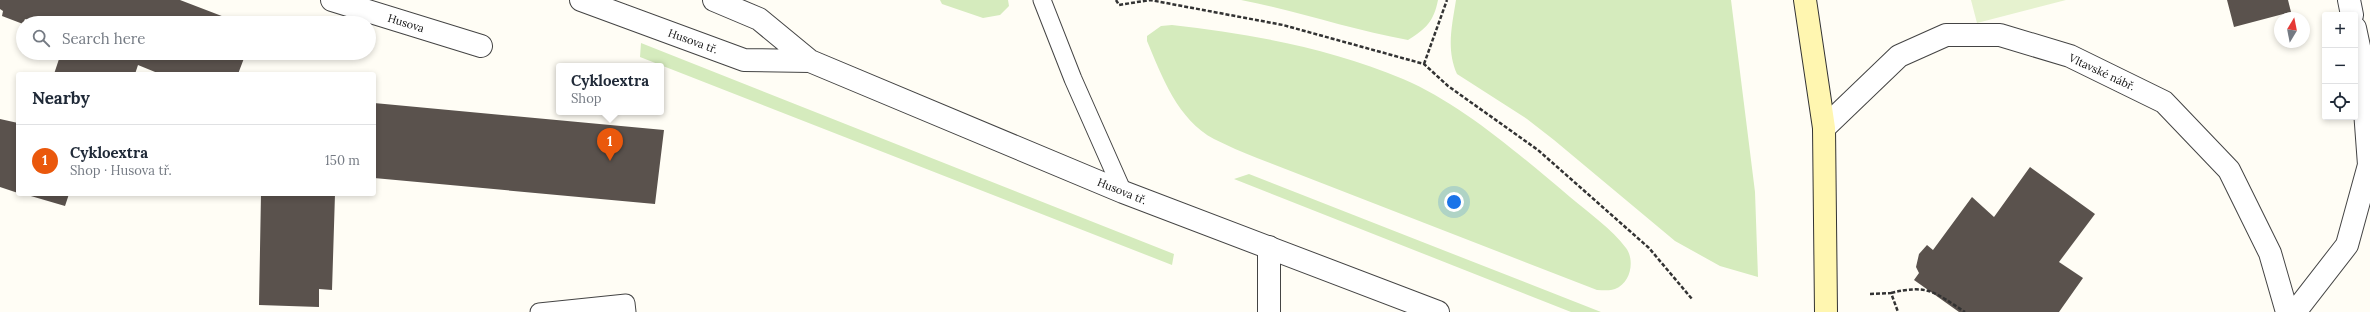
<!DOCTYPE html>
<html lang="en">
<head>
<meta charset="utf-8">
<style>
  body { margin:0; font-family:Lora,serif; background:#f2f2f3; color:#1f2937 }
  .controls { position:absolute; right:12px; top:12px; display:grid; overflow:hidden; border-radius:4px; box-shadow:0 2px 6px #0003 }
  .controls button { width:36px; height:36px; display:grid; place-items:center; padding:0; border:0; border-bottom:1px solid #e0e1e3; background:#fff; color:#1f2937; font:20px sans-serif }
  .compass { position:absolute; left:2274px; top:12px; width:36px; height:36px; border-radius:50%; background:#fff; box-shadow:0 2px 6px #0003; rotate:10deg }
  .you { position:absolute; left:1454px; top:202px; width:14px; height:14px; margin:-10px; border:3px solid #fff; border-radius:50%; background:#1a73e8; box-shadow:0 0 0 6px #1a73e833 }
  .badge { display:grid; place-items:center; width:26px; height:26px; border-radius:50%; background:#ea580c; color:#fff; font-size:13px; font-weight:700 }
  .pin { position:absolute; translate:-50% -33px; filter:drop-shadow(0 1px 2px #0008) }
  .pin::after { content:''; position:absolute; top:21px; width:14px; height:12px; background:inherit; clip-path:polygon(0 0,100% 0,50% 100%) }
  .popup { position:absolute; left:556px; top:63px; width:108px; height:52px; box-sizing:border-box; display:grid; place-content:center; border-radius:4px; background:#fff; filter:drop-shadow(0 1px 3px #0005); font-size:13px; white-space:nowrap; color:#747a83 }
  .popup b { font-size:15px; color:#1f2937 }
  .popup::after { content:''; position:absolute; left:50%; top:100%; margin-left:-8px; border:8px solid transparent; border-top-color:#fff }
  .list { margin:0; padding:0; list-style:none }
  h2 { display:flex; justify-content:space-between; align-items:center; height:52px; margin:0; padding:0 16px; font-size:17px }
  h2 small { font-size:13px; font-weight:400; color:#747a83 }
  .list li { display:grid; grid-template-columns:26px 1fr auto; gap:12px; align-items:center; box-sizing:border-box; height:72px; padding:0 16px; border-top:1px solid #e0e1e3 }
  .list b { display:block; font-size:15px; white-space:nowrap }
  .list p { margin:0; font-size:13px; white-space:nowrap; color:#747a83 }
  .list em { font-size:13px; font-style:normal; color:#747a83 }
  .icon { flex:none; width:22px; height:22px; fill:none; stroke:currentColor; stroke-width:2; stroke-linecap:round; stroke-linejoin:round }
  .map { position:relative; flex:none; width:2370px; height:312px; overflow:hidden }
  .search { position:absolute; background:#fff; box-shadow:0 2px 6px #0003; left:16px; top:16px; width:360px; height:44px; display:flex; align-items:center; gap:10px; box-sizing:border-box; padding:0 14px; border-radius:22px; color:#747a83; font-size:15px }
  .panel { position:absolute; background:#fff; box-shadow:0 2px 6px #0003; left:16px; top:72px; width:360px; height:124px; border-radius:4px }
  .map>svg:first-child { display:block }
  .green { fill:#d5ebbd }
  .pitch { fill:#e6f2cf }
  .building { fill:#5a524d }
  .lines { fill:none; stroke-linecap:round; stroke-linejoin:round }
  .service-casing { stroke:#444; stroke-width:19 }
  .minor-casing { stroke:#444; stroke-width:24 }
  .tertiary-casing { stroke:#444; stroke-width:24 }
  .secondary-casing { stroke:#333; stroke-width:24 }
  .path { stroke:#333; stroke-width:2.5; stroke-dasharray:4 2; stroke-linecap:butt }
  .service { stroke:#fff; stroke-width:17 }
  .minor { stroke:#fff; stroke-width:22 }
  .tertiary { stroke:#fff; stroke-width:22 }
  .secondary { stroke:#fff6b0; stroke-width:22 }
  .labels { text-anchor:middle; stroke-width:4; stroke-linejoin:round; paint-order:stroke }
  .street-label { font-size:11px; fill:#111; stroke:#fff }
</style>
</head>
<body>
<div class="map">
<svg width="2370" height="312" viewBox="0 0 2370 312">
  <rect width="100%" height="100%" fill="#fffdf5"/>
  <!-- green -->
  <path class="green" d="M940 0H1008L1009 6 1000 15 983 18 942 4Z
    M1241 0H1438C1434 21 1426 29 1408 40 1352 30 1298 11 1241 0Z
    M1456 0H1731L1755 192 1758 277 1720 266 1675 241 1554 140 1527 119 1457 74C1446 49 1452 26 1456 0Z
    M1172 25C1251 34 1329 48 1403 79 1462 104 1521 156 1570 197 1589 213 1612 229 1626 248 1635 260 1631 283 1615 289 1610 291 1603 290 1597 290L1257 158C1242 152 1228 146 1214 139 1178 120 1162 77 1147 41V36L1161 26Z
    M641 43 1174 254 1172 265 640 57Z
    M1249 174 1601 312H1571L1234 179Z"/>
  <!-- pitch -->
  <path class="pitch" d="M1971 0H2066L1977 23Z"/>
  <!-- building -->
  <path class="building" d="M0 0H180L240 23H36L25 19 23 24 2 16 3 11 0 9Z
    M2227 0H2288L2291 12 2234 27Z
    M61 53H246L238 74H160L138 65 135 74H54Z
    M374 103 664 130 655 204 374 178Z
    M0 119 18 123V193L0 187Z
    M2030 167 2095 214 2059 262 2083 278 2059 312H1959L1914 280 1919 273 1916 267 1919 254 1927 245 1933 250 1972 197 1994 217Z
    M24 194H69L65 206Z
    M261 194H335L332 290 319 289V307L259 305Z"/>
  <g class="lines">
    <defs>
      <path id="service" d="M1042 0 1073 79 1123 192
        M539 312 626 303 627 312"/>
      <path id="minor" d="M332 0 481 46
        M2349 0 2352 15
        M1824 128 1899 56 1946 35H2000L2070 56 2164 102 2229 170 2270 253 2287 312
        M1269 247V312
        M2295 312 2347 245 2369 165 2361 56 2355 28"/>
      <path id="tertiary" d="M581 0 744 60 810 61
        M714 0 759 19 810 61 1123 192 1438 312"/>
      <path id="secondary" d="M1805 0 1824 128 1826 312"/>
    </defs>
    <!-- service casing -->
    <use href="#service" class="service-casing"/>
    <!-- minor casing -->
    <use href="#minor" class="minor-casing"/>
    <!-- tertiary casing -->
    <use href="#tertiary" class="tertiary-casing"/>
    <!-- secondary casing -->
    <use href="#secondary" class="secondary-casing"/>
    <!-- path -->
    <path class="path" d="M1116 0 1119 5 1150 0 1283 25 1424 64 1448 86 1538 150 1649 248 1692 299
      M1424 64 1447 0
      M1891 293C1928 284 1934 292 1965 312
      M1870 294 1891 293 1898 312"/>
    <!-- service -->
    <use href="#service" class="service"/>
    <!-- minor -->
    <use href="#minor" class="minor"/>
    <!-- tertiary -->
    <use href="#tertiary" class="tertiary"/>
    <!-- secondary -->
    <use href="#secondary" class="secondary"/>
  </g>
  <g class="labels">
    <!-- street labels -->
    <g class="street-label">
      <text transform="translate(406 23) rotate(17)" y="4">Husova</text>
      <text transform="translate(693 41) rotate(20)" y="4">Husova tř.</text>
      <text transform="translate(2102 72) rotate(25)" y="4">Vltavské nábř.</text>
      <text transform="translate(1122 191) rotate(22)" y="4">Husova tř.</text>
    </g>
  </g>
</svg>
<div class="controls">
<button>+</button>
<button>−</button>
<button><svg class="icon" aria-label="locate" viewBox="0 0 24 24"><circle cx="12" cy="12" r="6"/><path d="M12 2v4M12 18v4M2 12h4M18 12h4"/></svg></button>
</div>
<svg class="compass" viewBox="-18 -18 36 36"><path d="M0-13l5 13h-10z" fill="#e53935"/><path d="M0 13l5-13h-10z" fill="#747a83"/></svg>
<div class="you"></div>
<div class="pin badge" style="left:610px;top:161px">1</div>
<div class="popup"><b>Cykloextra</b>Shop</div>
<div class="search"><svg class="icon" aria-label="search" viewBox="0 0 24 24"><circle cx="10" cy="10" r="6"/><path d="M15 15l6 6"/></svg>Search here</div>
<section class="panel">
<h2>Nearby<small></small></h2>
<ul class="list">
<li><span class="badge">1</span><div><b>Cykloextra</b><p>Shop · Husova tř.</p></div><em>150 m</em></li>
</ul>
</section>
</div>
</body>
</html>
